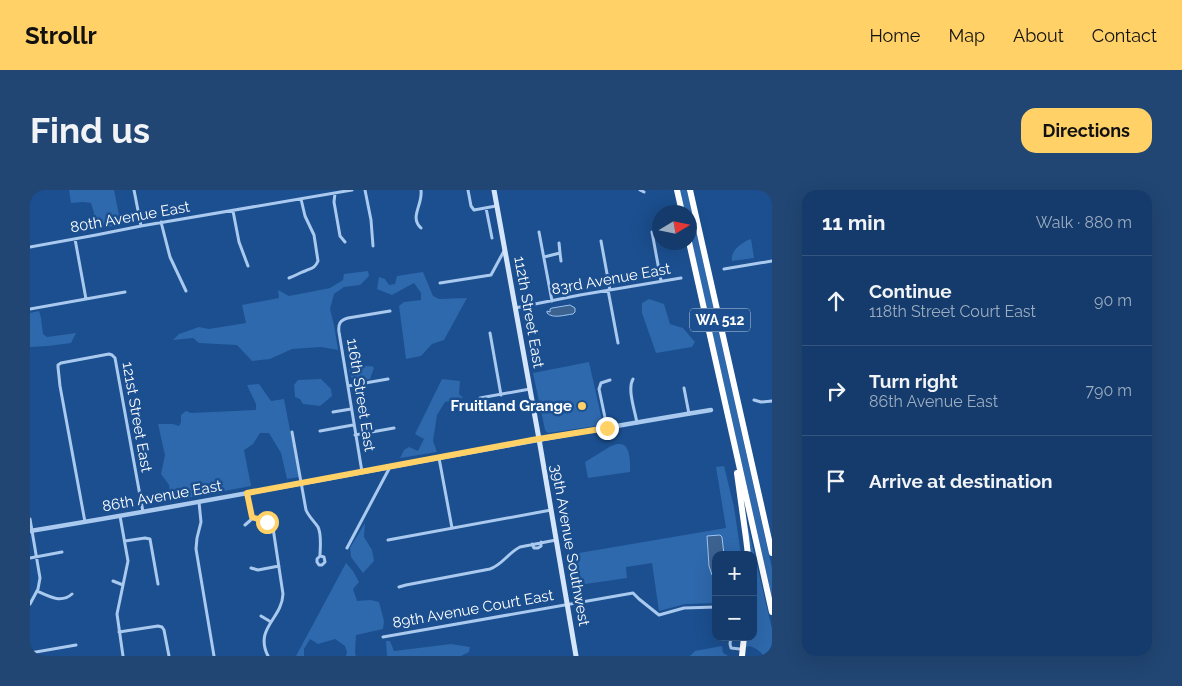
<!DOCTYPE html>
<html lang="en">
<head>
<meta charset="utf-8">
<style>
  body { margin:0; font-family:Raleway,sans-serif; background:#214673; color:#f1f3f6 }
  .controls { position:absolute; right:15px; bottom:15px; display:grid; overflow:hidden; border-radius:10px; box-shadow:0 5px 20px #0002 }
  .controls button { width:45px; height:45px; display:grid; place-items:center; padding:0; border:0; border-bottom:1px solid #33557e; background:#143b6b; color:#f1f3f6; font:25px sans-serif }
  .compass { position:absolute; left:622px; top:15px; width:45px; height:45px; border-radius:50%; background:#143b6b; box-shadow:0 5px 20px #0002; rotate:80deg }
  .stop { position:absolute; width:15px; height:15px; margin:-11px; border:4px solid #ffd166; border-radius:50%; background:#fff }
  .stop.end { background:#ffd166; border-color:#fff; box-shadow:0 1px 5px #0008 }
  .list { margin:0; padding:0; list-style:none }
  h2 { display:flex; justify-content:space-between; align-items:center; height:65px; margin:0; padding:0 20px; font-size:21px }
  h2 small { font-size:16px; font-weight:400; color:#9dadc1 }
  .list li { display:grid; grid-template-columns:32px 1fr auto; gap:15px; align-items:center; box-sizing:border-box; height:90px; padding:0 20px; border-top:1px solid #33557e }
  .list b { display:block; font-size:19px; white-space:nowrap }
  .list p { margin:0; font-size:16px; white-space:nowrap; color:#9dadc1 }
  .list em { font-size:16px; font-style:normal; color:#9dadc1 }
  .icon { flex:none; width:28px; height:28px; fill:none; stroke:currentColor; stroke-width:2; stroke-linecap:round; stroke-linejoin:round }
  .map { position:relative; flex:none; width:742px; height:466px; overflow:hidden; border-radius:15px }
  header { display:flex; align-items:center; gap:30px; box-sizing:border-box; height:70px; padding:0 25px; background:#ffd166; color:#111 }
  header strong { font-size:24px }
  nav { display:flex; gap:28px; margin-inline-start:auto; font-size:18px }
  .intro { display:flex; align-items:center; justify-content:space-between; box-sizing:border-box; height:120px; padding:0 30px }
  h1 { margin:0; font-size:35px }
  .button { padding:12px 22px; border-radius:15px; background:#ffd166; color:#111; font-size:18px; font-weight:700 }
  main { display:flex; gap:30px; padding:0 30px }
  aside { flex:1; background:#143b6b; border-radius:15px; box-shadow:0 5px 20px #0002 }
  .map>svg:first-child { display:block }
  .green { fill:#2e69ad }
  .water { fill:#3c6290; stroke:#9cc4f0 }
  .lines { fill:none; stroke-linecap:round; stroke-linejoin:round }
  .minor { stroke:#a9c9ee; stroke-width:3 }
  .tertiary { stroke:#a9c9ee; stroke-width:4.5 }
  .secondary { stroke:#d6e6fa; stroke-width:5 }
  .motorway { stroke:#fff; stroke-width:6 }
  .route { stroke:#ffd166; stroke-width:6 }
  .poi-dot { fill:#ffd166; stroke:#1b4f8f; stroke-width:2 }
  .labels { text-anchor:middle; stroke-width:5; stroke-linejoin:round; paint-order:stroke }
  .shield { fill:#1b4f8f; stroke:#bbcadd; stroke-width:1 }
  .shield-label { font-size:14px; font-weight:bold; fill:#fff }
  .street-label { font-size:15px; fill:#fff; stroke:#1b4f8f }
  .poi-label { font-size:15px; font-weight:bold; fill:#fff; stroke:#1b4f8f; text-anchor:end }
</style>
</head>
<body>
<header>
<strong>Strollr</strong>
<nav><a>Home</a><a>Map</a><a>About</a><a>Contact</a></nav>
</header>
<div class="intro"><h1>Find us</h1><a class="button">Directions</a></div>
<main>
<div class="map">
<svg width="742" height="466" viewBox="0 0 742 466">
  <rect width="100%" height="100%" fill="#1b4f8f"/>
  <!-- green -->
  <path class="green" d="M39 0H84L91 35 63 39 64 23 61 13 53 12 41 13Z
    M650 0H657L742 378V408L660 43V22H655Z
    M721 49 724 68 702 71C700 61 712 52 721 49Z
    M338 81 339 86 330 95 314 97 304 104 300 119 304 135 308 160 291 157 262 159 240 169 222 171 207 155 169 153 163 148 143 150 149 144 169 137 179 139 216 133 212 115 249 108 248 100 259 106 300 98 313 90 314 84Z
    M393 82 403 106 409 109 437 108 414 150 402 154 391 166 376 169 369 116 374 112 391 110V103L384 93 362 105 347 99 349 87 355 89 359 95 365 94 367 86Z
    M619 109 634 114 640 134 653 138 665 152 662 157 626 163 612 123V113Z
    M9 121 11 128 13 144 17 147 46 143 41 153 18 156 0 157V123Z
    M559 172 573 235 518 243 515 240 503 183Z
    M342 176 344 178 340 189 326 191 321 187 319 180 321 177Z
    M291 189 301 199 302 206 290 216 273 214 270 209 265 207 264 195 268 190Z
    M412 189 430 191 429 204 433 208 415 212 407 225 403 251 407 262 370 268 374 260 379 257 388 261 394 249 385 244Z
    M229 194 241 211 254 209 269 287 257 289 251 263 239 243H230L223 254 214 260 221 296 141 311 139 295 131 284 135 265 128 234H143L149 236 151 232V225L156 221 161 223 226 220V214L217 195Z
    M587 254C590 254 593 254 595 256 601 262 600 275 600 282L558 288 555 272 581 256Z
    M694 276 704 317 711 365H686V413L655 414 629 421 622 373 596 377 597 388 542 396 537 365 696 338 686 277Z
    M335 333 334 347 342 360 344 371 333 383 321 367 320 358Z
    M717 333 742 439V466H734C730 461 725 457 718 456V458L716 456 717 447H723V365H719Z
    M316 373 323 381 329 392 323 399 327 411 341 410 349 412 354 431 353 439 326 445 325 463 326 466H316L317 462 315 456 305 449 288 454 280 449 274 459V466H266Z
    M356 451H360L364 461 421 454 440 457 439 462 431 466H357Z
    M692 456 693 463 698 466H660L665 461Z"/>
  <!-- water -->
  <path class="water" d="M540 115 545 118V122L543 124C534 125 523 129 517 123V121L520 122V119L522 118Z
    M690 345 692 347 694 365H686V386L682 385 679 376 677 346Z"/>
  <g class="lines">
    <!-- minor -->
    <path class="minor" d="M104 0 111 36
      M335 0 341 30 343 56
      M391 0C393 15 379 27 391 38
      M438 0 441 16 444 20 466 16
      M610 0 614 2
      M305 3 304 12 310 46 315 52
      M456 18 462 48
      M203 21 209 52 218 76
      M131 32 140 67 156 101
      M509 42 522 111
      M622 42 631 91
      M45 49 56 109
      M571 51 580 100
      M529 53 530 63
      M0 57 66 45 111 36 322 0
      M514 67 530 63 531 71
      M694 79 742 71
      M259 88C265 86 269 83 275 81 282 78 285 78 288 71L284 45 275 26 271 9
      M410 93 461 85 474 61
      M578 100 588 153
      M485 118 550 105 651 88
      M0 119 95 102
      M460 143 471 205
      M603 189C597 199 605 221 607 233
      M318 196 358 189
      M654 198 659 224
      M450 208 500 199
      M724 210 731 212 742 211
      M303 222 321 219
      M577 237 569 199 571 193 580 190
      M290 241 323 235
      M262 242 276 320C279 327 284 331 288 337 292 345 290 358 290 366L287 369V372L289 375H292L295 372 294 367 290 366
      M325 245 364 238
      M409 268 422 338
      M332 282C324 235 317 189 309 142 308 134 310 130 318 128L360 121
      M217 303 221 326 223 328
      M169 312 171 332 167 348 166 359 184 466
      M90 326 98 371 87 424 93 466
      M223 328 235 330 243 338 253 404C252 429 224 438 238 466
      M0 329 10 388 8 399 0 414
      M55 332 30 196 28 177V175L31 173 79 164 82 165 85 168 113 322
      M215 335 223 328
      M358 350 521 320
      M95 351 115 348 120 349 128 394
      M502 354 504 358H508L511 356V352
      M317 358 360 277
      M0 368 32 362
      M221 378 228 380 249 376
      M83 391 93 395
      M369 397 376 395 460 379C472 375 478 363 490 357L526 350
      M7 401C18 406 31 414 42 404
      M231 426 241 432
      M89 442 128 436 132 437 134 440 139 466
      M353 447 603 403 609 409 629 425 654 418 686 417
      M701 447 700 454 701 458 710 459
      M0 463 46 455"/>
    <!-- tertiary -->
    <path class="tertiary" d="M0 341C228 304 454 257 681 220"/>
    <!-- secondary -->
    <path class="secondary" d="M464 0 509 249 546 466"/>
    <!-- motorway -->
    <path class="motorway" d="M647 0 652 22
      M660 0 742 363
      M659 52 742 422
      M707 283 716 348 718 365
      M712 466 714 447"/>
  </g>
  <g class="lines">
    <!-- route -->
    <path class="route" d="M237 332C233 328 227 330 222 327L217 303 502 250 577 238"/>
  </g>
  <!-- markers -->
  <circle class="poi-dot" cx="552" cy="216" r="5"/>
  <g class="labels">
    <!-- shield labels -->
    <rect class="shield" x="660" y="118.5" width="60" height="23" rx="4"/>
    <g class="shield-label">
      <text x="690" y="135">WA 512</text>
    </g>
    <!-- street labels -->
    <g class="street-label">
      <text transform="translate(100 27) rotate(-10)" y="5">80th Avenue East</text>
      <text transform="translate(581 89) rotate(-10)" y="5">83rd Avenue East</text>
      <text transform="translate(499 122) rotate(80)" y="5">112th Street East</text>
      <text transform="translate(331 205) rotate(81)" y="5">116th Street East</text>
      <text transform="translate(107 227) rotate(80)" y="5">121st Street East</text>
      <text transform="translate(132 306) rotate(-10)" y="5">86th Avenue East</text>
      <text transform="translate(540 355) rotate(80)" y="5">39th Avenue Southwest</text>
      <text transform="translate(443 419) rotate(-10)" y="5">89th Avenue Court East</text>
    </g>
    <!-- poi labels -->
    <g class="poi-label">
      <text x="542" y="221">Fruitland Grange</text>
    </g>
  </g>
</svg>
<div class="controls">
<button>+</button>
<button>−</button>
</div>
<svg class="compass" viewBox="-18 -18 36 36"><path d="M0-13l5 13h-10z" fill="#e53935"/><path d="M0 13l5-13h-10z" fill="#9dadc1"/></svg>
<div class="stop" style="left:237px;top:332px"></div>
<div class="stop end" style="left:577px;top:238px"></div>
</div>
<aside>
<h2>11 min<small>Walk · 880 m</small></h2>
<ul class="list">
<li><svg class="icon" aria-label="ahead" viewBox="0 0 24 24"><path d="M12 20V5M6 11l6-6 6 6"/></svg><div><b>Continue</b><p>118th Street Court East</p></div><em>90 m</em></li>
<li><svg class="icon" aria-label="right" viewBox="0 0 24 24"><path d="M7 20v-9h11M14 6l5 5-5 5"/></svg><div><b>Turn right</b><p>86th Avenue East</p></div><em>790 m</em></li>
<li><svg class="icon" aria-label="arrive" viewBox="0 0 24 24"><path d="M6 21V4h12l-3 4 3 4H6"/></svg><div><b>Arrive at destination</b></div></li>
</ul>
</aside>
</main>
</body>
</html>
